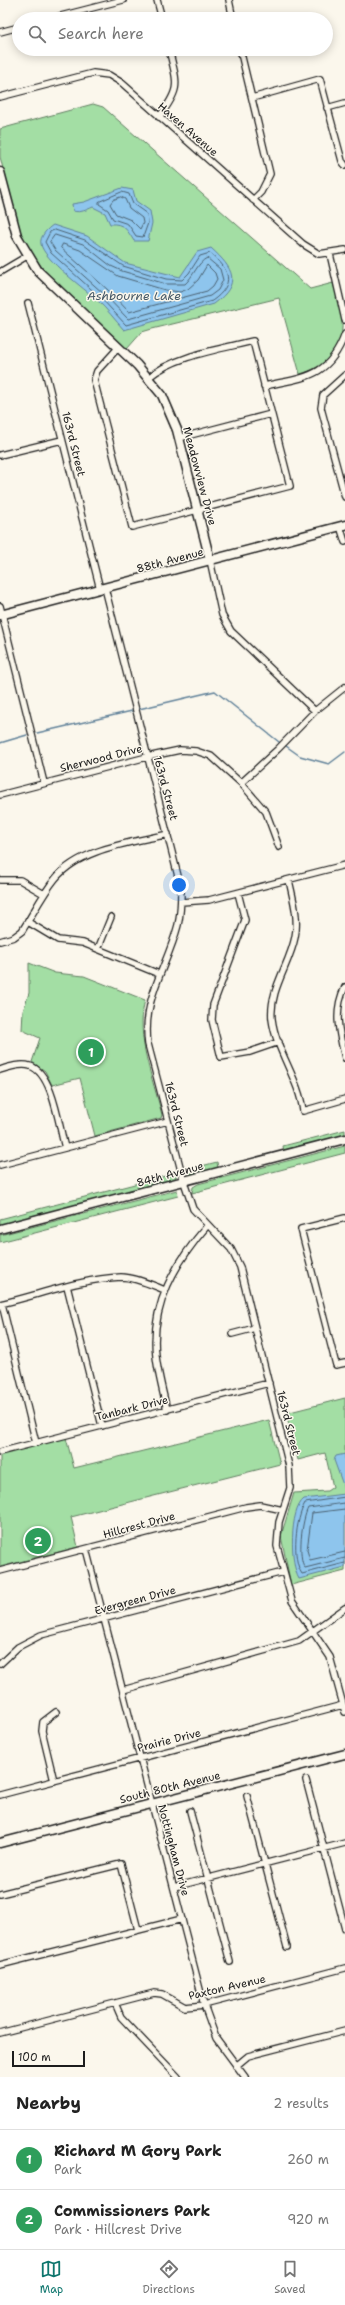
<!DOCTYPE html>
<html lang="en">
<head>
<meta charset="utf-8">
<style>
  body { margin:0; font-family:"Shantell Sans",sans-serif; background:#f2f2f2; color:#222 }
  .scale { position:absolute; left:12px; bottom:10px; width:73px; box-sizing:border-box; padding-left:4px; border:2px solid #1c1c1c; border-top:0; font-size:11px; line-height:14px; white-space:nowrap; color:#1c1c1c; -webkit-text-stroke:3px #fbf7ec; paint-order:stroke }
  .you { position:absolute; left:179px; top:885px; width:14px; height:14px; margin:-10px; border:3px solid #fff; border-radius:50%; background:#1a73e8; box-shadow:0 0 0 6px #1a73e833 }
  .badge { display:grid; place-items:center; width:26px; height:26px; border-radius:50%; background:#0f766e; color:#fff; font-size:13px; font-weight:700 }
  .pin { position:absolute; translate:-50% -50%; border:2px solid #fff; box-shadow:0 1px 4px #0006 }
  .list { margin:0; padding:0; list-style:none }
  h2 { display:flex; justify-content:space-between; align-items:center; height:52px; margin:0; padding:0 16px; font-size:17px }
  h2 small { font-size:13px; font-weight:400; color:#767676 }
  .list li { display:grid; grid-template-columns:26px 1fr auto; gap:12px; align-items:center; box-sizing:border-box; height:60px; padding:0 16px; border-top:1px solid #e0e0e0 }
  .list b { display:block; font-size:15px; white-space:nowrap }
  .list p { margin:0; font-size:13px; white-space:nowrap; color:#767676 }
  .list em { font-size:13px; font-style:normal; color:#767676 }
  .icon { flex:none; width:22px; height:22px; fill:none; stroke:currentColor; stroke-width:2; stroke-linecap:round; stroke-linejoin:round }
  .map { position:relative; flex:none; width:345px; height:2077px; overflow:hidden }
  .search { position:absolute; background:#fff; box-shadow:0 2px 10px #0003; left:12px; right:12px; top:12px; height:44px; display:flex; align-items:center; gap:10px; box-sizing:border-box; padding:0 14px; border-radius:22px; color:#767676; font-size:15px }
  .sheet { height:172px; background:#fff }
  nav { display:flex; justify-content:space-around; align-items:center; box-sizing:border-box; height:56px; border-top:1px solid #e0e0e0; background:#fff; font-size:11px; color:#767676 }
  nav a { display:grid; justify-items:center; gap:2px }
  nav .on { color:#0f766e }
  .map>svg:first-child { display:block }
  .green { fill:#a3dea4; stroke:#607d60 }
  .water { fill:#8ec5ed; stroke:#608199 }
  .lines { fill:none; stroke-linecap:round; stroke-linejoin:round }
  .shore { stroke:#4a6070; stroke-width:1 }
  .stream { stroke:#608199; stroke-width:1.5 }
  .street-casing { stroke:#1c1c1c; stroke-width:8 }
  .secondary-casing { stroke:#1c1c1c; stroke-width:11 }
  .street { stroke:#fbf7ec; stroke-width:5.5 }
  .secondary { stroke:#fbf7ec; stroke-width:8 }
  .labels { text-anchor:middle; stroke-width:3; stroke-linejoin:round; paint-order:stroke }
  .street-label { font-size:11px; fill:#1c1c1c; stroke:#fbf7ec }
  .water-label { font-size:12px; font-style:italic; fill:#445765; stroke:#fbf7ec }
</style>
</head>
<body>
<div class="map">
<svg width="345" height="2077" viewBox="0 0 345 2077">
  <rect width="100%" height="100%" fill="#fbf7ec"/>
  <filter id="ink" filterUnits="userSpaceOnUse"><feTurbulence type="fractalNoise" baseFrequency=".025" numOctaves="2"/><feDisplacementMap in="SourceGraphic" scale="8" xChannelSelector="R" yChannelSelector="G"/><feConvolveMatrix kernelMatrix="1 2 1 2 8 2 1 2 1" color-interpolation-filters="sRGB"/></filter>
  <g filter="url(#ink)">
    <!-- green -->
    <path class="green" d="M93 104 103 107 310 289 333 283C336 295 342 309 342 322 344 348 324 368 300 374L279 298 152 329 142 332 127 349 47 274 28 248 18 226 0 157V129Z
      M29 963 55 973 84 976 145 1000C135 1037 153 1078 162 1115L161 1118 95 1136 80 1078 52 1085 45 1071 32 1062 40 1038 22 1030 23 1011 29 993Z
      M345 1130V1135L284 1151 283 1146Z
      M345 1146V1153L192 1193 193 1187 198 1184Z
      M217 1162 218 1168 190 1175 186 1170Z
      M177 1173 176 1177 171 1181 0 1225V1219Z
      M177 1190 178 1196 0 1242V1235Z
      M345 1398V1571L291 1585 281 1536 294 1493 327 1491 333 1487 325 1453 298 1460 286 1413Z
      M269 1420 280 1464 71 1517 78 1547 0 1567V1454L66 1438 74 1468Z"/>
    <!-- water -->
    <path class="water" d="M122 188 133 190 136 201 150 211 152 223 148 241H134C127 230 124 223 110 224L105 213 93 207C86 210 81 213 73 211L72 204 84 202Z
      M53 225 87 236 125 263 180 277 197 252 211 248C234 269 242 283 214 304L124 330C115 320 107 309 97 300 85 289 43 259 41 244 39 237 48 228 53 225Z
      M345 1454V1567L299 1579C290 1564 289 1510 304 1499L344 1494 343 1485 334 1460 336 1456Z"/>
    <g class="lines">
      <!-- shore -->
      <path class="shore" d="M122 192 129 194 133 204 147 214 148 223 143 237 136 236 128 224 113 219 108 210 99 204V202Z
        M121 197 125 199 129 208 142 218 143 223 140 229 131 220 116 214 110 204 113 200Z
        M55 230 85 240 123 266 166 279 182 280 189 273 200 256 210 253C230 269 236 284 212 301L126 325 101 298 51 253 45 242 50 232Z
        M55 235 83 244 111 266 122 271 166 284H185C193 277 198 262 207 258L220 269 223 280 218 290 210 296 128 319 104 294 55 250 50 242Z
        M63 244 80 250 118 276 165 290 180 292 188 289 198 280 207 265 215 273 217 279 213 286 207 291 129 312 108 290 61 248Z
        M345 1497 305 1503C296 1519 291 1558 302 1574L345 1563
        M345 1503 308 1508C302 1520 297 1557 305 1568L345 1558
        M345 1509 312 1513 307 1550 310 1560 345 1552"/>
      <!-- stream -->
      <path class="stream" d="M139 709 215 691 279 742
        M37 733 132 711
        M0 743 27 735
        M286 746 300 756 329 764 345 752"/>
      <defs>
        <path id="street" d="M157 0 162 19
          M229 0 233 19
          M49 19 123 0
          M0 32 19 27
          M240 49 270 174 261 192 253 200
          M0 97 93 73 109 75 122 83 303 244 319 254 345 250
          M252 98 320 79 342 161 345 165
          M327 108 345 103
          M159 117C182 87 177 84 169 49
          M330 254 345 320
          M0 272 27 256
          M28 303 100 589
          M118 348 97 371 94 380 132 527 290 486 253 341C221 349 173 356 148 378
          M345 375 323 395 321 408 345 497
          M264 386C305 377 329 378 345 334
          M179 438 271 414
          M0 455 62 440
          M340 526 345 542
          M210 560 222 615 231 631 315 711
          M105 588 181 888C181 901 181 913 178 925 167 968 142 997 148 1044L184 1182 193 1209 231 1249 240 1267 289 1466 290 1488 279 1522 277 1546 292 1601 330 1657 345 1712
          M0 606 44 783
          M241 783 278 749 315 711 345 687
          M0 795 147 757 180 750 196 751 211 756 241 783 266 812 279 847
          M0 880H20L44 894
          M289 880C293 899 299 918 295 937 290 964 269 990 272 1019 276 1051 299 1079 303 1111L345 1099
          M238 893 245 920 213 1005 212 1020 221 1057 250 1052 279 1042
          M181 902 209 900 345 865
          M28 922 58 940 83 943 159 974
          M0 941 14 937 22 931C33 914 42 895 55 879 80 848 131 843 168 834
          M98 949 111 917
          M345 987C333 1011 339 1033 345 1058
          M0 1070C9 1067 21 1063 30 1066 53 1073 59 1127 65 1148
          M0 1165 168 1121
          M345 1218 301 1229 336 1365 345 1363
          M67 1286 102 1426
          M0 1304C39 1295 80 1279 121 1277 135 1277 152 1285 165 1290
          M2 1304 36 1443
          M232 1334 255 1328
          M167 1410C163 1392 158 1374 156 1356 150 1305 176 1262 207 1226
          M0 1452 269 1383
          M86 1549 204 2005 216 2038 245 2077
          M0 1571 246 1507 260 1505 283 1510
          M0 1664 18 1647 41 1635 283 1572
          M123 1690 299 1641 345 1608
          M306 1780 345 1929
          M54 1781 42 1731 43 1722 56 1712
          M0 1795 343 1705
          M247 1796 287 1947
          M190 1811 230 1962
          M174 1887 345 1843
          M0 1894 121 1864 138 1930
          M0 1965 182 1919
          M115 2003 121 2017 178 2077
          M0 2033 154 1993 162 1994 185 2007 204 2005 345 1968
          M236 2066 248 2056 345 2031"/>
        <path id="secondary" d="M0 172 17 236 38 271 137 365 162 395 177 430 210 560
          M0 615 345 525
          M0 1229 345 1139
          M0 1843 345 1754"/>
      </defs>
      <!-- street casing -->
      <use href="#street" class="street-casing"/>
      <!-- secondary casing -->
      <use href="#secondary" class="secondary-casing"/>
      <!-- street -->
      <use href="#street" class="street"/>
      <!-- secondary -->
      <use href="#secondary" class="secondary"/>
    </g>
  </g>
  <g class="labels">
    <!-- street labels -->
    <g class="street-label">
      <text transform="translate(188 129) rotate(41)" y="4">Haven Avenue</text>
      <text transform="translate(74 444) rotate(76)" y="4">163rd Street</text>
      <text transform="translate(200 476) rotate(75)" y="4">Meadowview Drive</text>
      <text transform="translate(170 560) rotate(-15)" y="4">88th Avenue</text>
      <text transform="translate(101 758) rotate(-14)" y="4">Sherwood Drive</text>
      <text transform="translate(166 788) rotate(75)" y="4">163rd Street</text>
      <text transform="translate(177 1114) rotate(76)" y="4">163rd Street</text>
      <text transform="translate(170 1174) rotate(-15)" y="4">84th Avenue</text>
      <text transform="translate(132 1408) rotate(-14)" y="4">Tanbark Drive</text>
      <text transform="translate(289 1423) rotate(76)" y="4">163rd Street</text>
      <text transform="translate(139 1525) rotate(-15)" y="4">Hillcrest Drive</text>
      <text transform="translate(135 1600) rotate(-15)" y="4">Evergreen Drive</text>
      <text transform="translate(169 1740) rotate(-14)" y="4">Prairie Drive</text>
      <text transform="translate(170 1787) rotate(-14)" y="4">South 80th Avenue</text>
      <text transform="translate(174 1850) rotate(75)" y="4">Nottingham Drive</text>
      <text transform="translate(227 1987) rotate(-13)" y="4">Paxton Avenue</text>
    </g>
    <!-- water labels -->
    <g class="water-label">
      <text x="134" y="300">Ashbourne Lake</text>
    </g>
  </g>
</svg>
<div class="scale">100 m</div>
<div class="you"></div>
<div class="pin badge" style="left:91px;top:1052px;background:#2e9e5b">1</div>
<div class="pin badge" style="left:38px;top:1541px;background:#2e9e5b">2</div>
<div class="search"><svg class="icon" aria-label="search" viewBox="0 0 24 24"><circle cx="10" cy="10" r="6"/><path d="M15 15l6 6"/></svg>Search here</div>
</div>
<section class="sheet">
<h2>Nearby<small>2 results</small></h2>
<ul class="list">
<li><span class="badge" style="background:#2e9e5b">1</span><div><b>Richard M Gory Park</b><p>Park</p></div><em>260 m</em></li>
<li><span class="badge" style="background:#2e9e5b">2</span><div><b>Commissioners Park</b><p>Park · Hillcrest Drive</p></div><em>920 m</em></li>
</ul>
</section>
<nav>
<a class="on"><svg class="icon" aria-label="map" viewBox="0 0 24 24"><path d="M3 6l6-2 6 2 6-2v14l-6 2-6-2-6 2zM9 4v14M15 6v14"/></svg>Map</a>
<a><svg class="icon" aria-label="directions" viewBox="0 0 24 24"><path d="M12 3l9 9-9 9-9-9zM9 14v-3h6M13 9l2 2-2 2"/></svg>Directions</a>
<a><svg class="icon" aria-label="saved" viewBox="0 0 24 24"><path d="M7 4h10v16l-5-4-5 4z"/></svg>Saved</a>
</nav>
</body>
</html>
